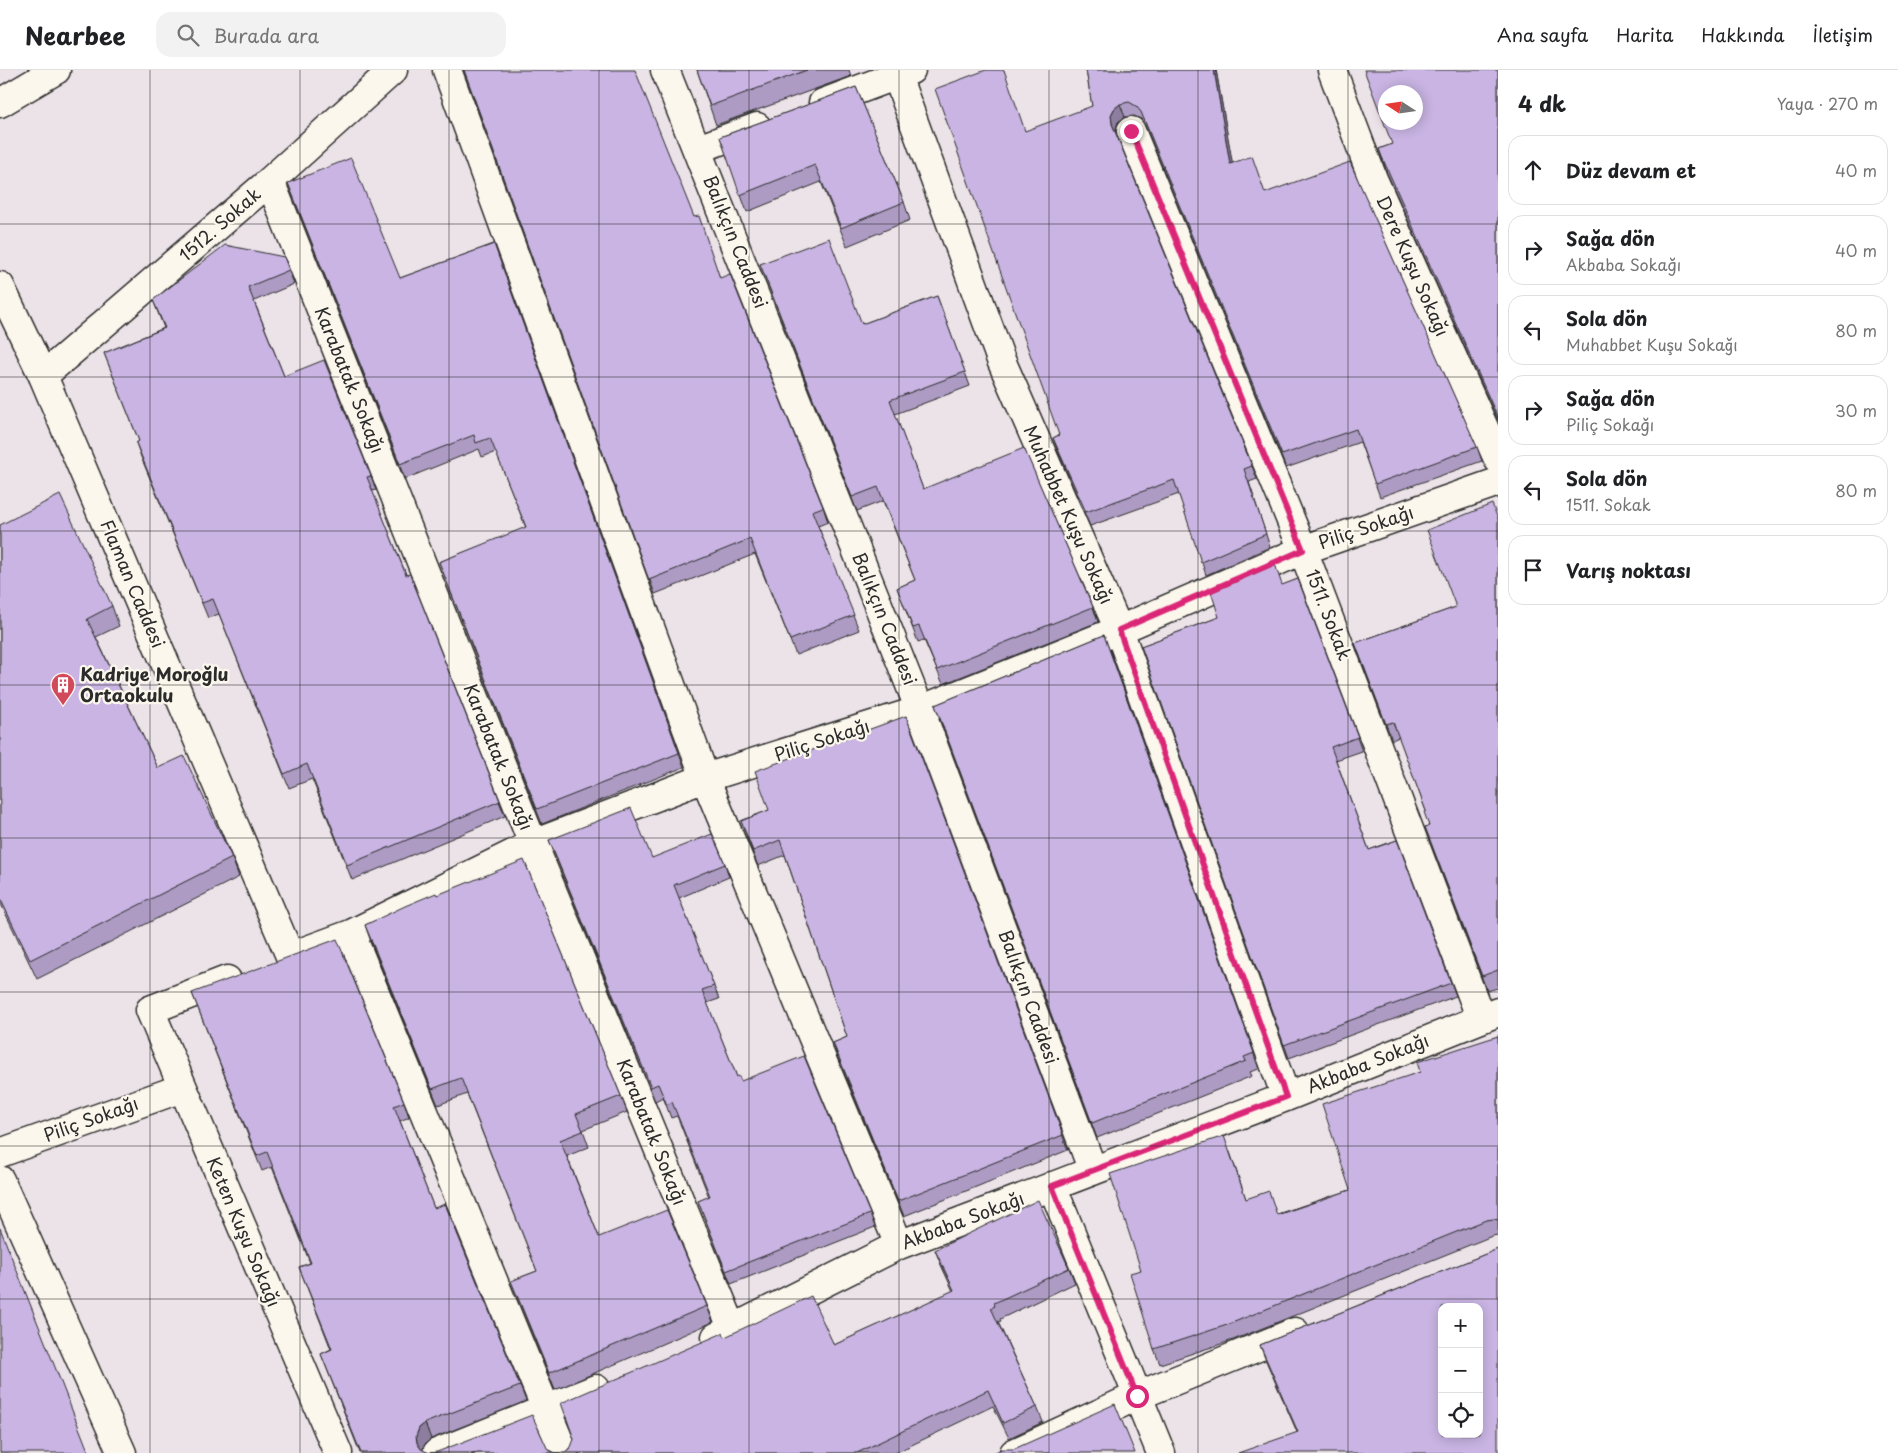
<!DOCTYPE html>
<html lang="tr">
<head>
<meta charset="utf-8">
<style>
  body { margin:0; font-family:"Playpen Sans",sans-serif; background:#f2f2f2; color:#202124 }
  .controls { position:absolute; right:15px; bottom:15px; display:grid; overflow:hidden; border-radius:10px; box-shadow:0 2px 12px #0003 }
  .controls button { width:45px; height:45px; display:grid; place-items:center; padding:0; border:0; border-bottom:1px solid #e0e0e0; background:#fff; color:#202124; font:25px sans-serif }
  .compass { position:absolute; left:1378px; top:15px; width:45px; height:45px; border-radius:50%; background:#fff; box-shadow:0 2px 12px #0003; rotate:282deg }
  .stop { position:absolute; width:15px; height:15px; margin:-11px; border:4px solid #db2777; border-radius:50%; background:#fff }
  .stop.end { background:#db2777; border-color:#fff; box-shadow:0 1px 5px #0008 }
  .list { margin:0; padding:0; list-style:none }
  h2 { display:flex; justify-content:space-between; align-items:center; height:65px; margin:0; padding:0 20px; font-size:21px }
  h2 small { font-size:16px; font-weight:400; color:#757577 }
  .list li { display:grid; grid-template-columns:32px 1fr auto; gap:15px; align-items:center; box-sizing:border-box; height:70px; margin:0 10px 10px; padding:0 10px; border:1px solid #e0e0e0; border-radius:15px }
  .list b { display:block; font-size:19px; white-space:nowrap }
  .list p { margin:0; font-size:16px; white-space:nowrap; color:#757577 }
  .list em { font-size:16px; font-style:normal; color:#757577 }
  .icon { flex:none; width:28px; height:28px; fill:none; stroke:currentColor; stroke-width:2; stroke-linecap:round; stroke-linejoin:round }
  .map { position:relative; flex:none; width:1498px; height:1383px; overflow:hidden }
  header { display:flex; align-items:center; gap:30px; box-sizing:border-box; height:70px; padding:0 25px; background:#fff; border-bottom:1px solid #e0e0e0 }
  header strong { font-size:24px }
  nav { display:flex; gap:28px; margin-inline-start:auto; font-size:18px }
  .search { width:350px; height:45px; background:#f2f2f2; display:flex; align-items:center; gap:12px; box-sizing:border-box; padding:0 18px; border-radius:15px; color:#757577; font-size:19px }
  main { display:flex }
  aside { flex:1; background:#fff }
  .map>svg:first-child { display:block }
  .lines { fill:none; stroke-linecap:round; stroke-linejoin:round }
  .street-casing { stroke:#2b2b2b; stroke-width:31 }
  .secondary-casing { stroke:#2b2b2b; stroke-width:31 }
  .street { stroke:#fbf7ec; stroke-width:28 }
  .secondary { stroke:#fbf7ec; stroke-width:28 }
  .wall { fill:#ad9bc3; stroke:#2b2b2b }
  .shaded-wall { fill:#8d7e9f; stroke:#2b2b2b }
  .building { fill:#c9b4e3; stroke:#2b2b2b; fill-rule:evenodd }
  .route { stroke:#db2777; stroke-width:6 }
  .grid { fill:none; stroke:#2b2b2b; stroke-width:1; stroke-opacity:0.55 }
  .labels { text-anchor:middle; stroke-width:4.5; stroke-linejoin:round; paint-order:stroke }
  .street-label { font-size:18px; fill:#2b2b2b; stroke:#fbf7ec }
  .poi-label { font-size:18px; font-weight:bold; fill:#2b2b2b; stroke:#fbf7ec; text-anchor:start }
</style>
</head>
<body>
<header>
<strong>Nearbee</strong>
<div class="search"><svg class="icon" aria-label="search" viewBox="0 0 24 24"><circle cx="10" cy="10" r="6"/><path d="M15 15l6 6"/></svg>Burada ara</div>
<nav><a>Ana sayfa</a><a>Harita</a><a>Hakkında</a><a>İletişim</a></nav>
</header>
<main>
<div class="map">
<svg width="1498" height="1383" viewBox="0 0 1498 1383">
  <rect width="100%" height="100%" fill="#ece3e9"/>
  <filter id="ink" filterUnits="userSpaceOnUse"><feTurbulence type="fractalNoise" baseFrequency=".02" numOctaves="2"/><feDisplacementMap in="SourceGraphic" scale="10" xChannelSelector="R" yChannelSelector="G"/><feConvolveMatrix kernelMatrix="1 2 1 2 8 2 1 2 1" color-interpolation-filters="sRGB"/></filter>
  <g filter="url(#ink)">
    <g class="lines">
      <defs>
        <path id="street" d="M447 0 705 708 899 1175
          M665 0 920 640 1093 1101
          M1332 0 1373 109 1498 389
          M897 6 1001 290 1119 560 1286 1027
          M823 33 911 0
          M1131 61 1303 480 1481 949
          M698 79 757 57
          M270 111 533 774 733 1260
          M0 216 43 306 290 886
          M43 306 270 111 393 0
          M351 864 564 1383
          M302 882 351 864 533 774 705 708 920 640 1119 560 1303 480 1498 412
          M227 910 150 940 338 1383
          M0 1083 182 1018
          M0 1110 122 1383
          M1052 1116 1161 1383
          M716 1267 899 1175 1286 1027 1498 942
          M437 1383 596 1319
          M1014 1383 1137 1326 1295 1262"/>
        <path id="secondary" d="M0 33 56 0"/>
      </defs>
      <!-- street casing -->
      <use href="#street" class="street-casing"/>
      <!-- secondary casing -->
      <use href="#secondary" class="secondary-casing"/>
      <!-- street -->
      <use href="#street" class="street"/>
      <!-- secondary -->
      <use href="#secondary" class="secondary"/>
    </g>
    <!-- wall -->
    <path class="wall" d="M464 0 694 147 720 208 823 437 828 452 818 456 859 560 796 585 755 484 655 524Z
      M697 0H849L851 6 716 55Z
      M1086 0H1216L1232 93 1265 123 1477 377 1482 391 1380 427 1360 372 1286 398 1145 55 1141 49 1134 46 1125 47 1118 52 1116 58V65L1252 396 1257 409 1249 412 1270 477 1206 505 1179 424 1090 456 1058 381 1053 368 1059 365 1092 36Z
      M1498 0V351L1387 103 1379 79 1392 74Z
      M856 17 904 132 910 150 847 176 821 112 747 142 720 67Z
      M288 113 400 208 494 174 684 697 542 754 439 492 526 458 496 382 482 387 479 379 405 409Z
      M284 187 294 214 254 231 284 306 371 406 376 420 372 421 505 746 352 810 312 709 289 718 219 544 208 548 141 387 136 373 139 371 104 283 164 258 153 230Z
      M760 194 862 254 937 226 970 316 895 344 923 419 1093 537 1098 552 943 614 924 570 918 572 897 518 915 510 883 431 857 441Z
      M1498 449V918L1487 921 1425 757 1429 756 1426 741 1399 667 1392 670 1355 573 1456 537Z
      M0 455 112 536 119 556 96 567 158 698 232 788 239 807 37 909 0 832Z
      M1298 509 1362 681 1336 690 1369 780 1397 770 1456 926 1289 988 1141 576 1219 547 1283 515Z
      M1104 565 1259 999 1250 1002 1252 1006 1097 1068 935 635Z
      M906 646 1068 1080 904 1146 838 988 833 973 847 967 785 785 758 796 741 751 769 740Z
      M549 770 652 788 725 794 729 807 679 828 719 929 707 933 737 1007 870 1144 875 1157 731 1214 698 1131 709 1127 677 1046 671 1048 663 1027 655 1031Z
      M437 825 621 1026 627 1042 583 1060 589 1077 567 1086 599 1167 707 1236 713 1252 555 1320 511 1211 537 1201 467 1024 438 1035 371 872 365 855Z
      M192 923 404 1032 409 1047 400 1051 434 1138 520 1316 526 1331 431 1369 425 1374 422 1380 429 1383 548 1380 556 1383 565 1382 725 1267 834 1275 953 1221 941 1195 935 1180 1069 1198 1075 1213 1000 1249 1001 1251 998 1252 1037 1337 1043 1352 1009 1368 993 1336 895 1383H360L321 1284 331 1279 299 1197 310 1193 272 1097 262 1101Z
      M1498 966V1165L1492 1166 1233 1270 1160 1294 1154 1279 1141 1200 1230 1082 1246 1129 1277 1144 1350 1120 1420 1002Z
      M1498 1179 1297 1362 1266 1291 1260 1275Z"/>
    <!-- shaded-wall -->
    <path class="shaded-wall" d="M1214 0H1216L1235 107 1230 94Z
      M1120 34 1125 47 1118 52 1116 58 1117 67 1112 54 1111 45 1114 39Z
      M425 1353 431 1369 425 1374 422 1381 417 1373 416 1366 419 1358Z"/>
    <!-- building -->
    <path class="building" d="M464 0H635L694 147 699 146 720 208 730 204 823 437 812 441 854 545 790 570 750 469 649 510Z
      M697 0H807L710 36Z
      M986 0H1004L1025 61 1092 36 1086 0H1214L1230 94 1252 86 1265 123 1350 92 1477 377 1375 414 1356 359 1282 385 1141 42 1136 36 1129 32 1120 34 1114 39 1111 45 1112 54 1252 396 1244 399 1266 464 1201 492 1174 410 1086 442 1053 368 1059 365 935 19Z
      M1364 0H1498V348L1382 87 1379 79 1392 74ZM1386 22H1416V52H1386Z
      M856 17 904 132 841 158 815 95 740 125 720 67Z
      M351 88 400 208 494 174 679 683 537 739 439 492 526 457 490 368 476 373 474 365 400 394 288 113Z
      M829 168 862 254 937 226 965 302 890 330 923 419 1024 378 1093 537 937 600 919 556 913 558 897 518 915 510 878 417 852 427 760 194Z
      M225 175 284 187 289 200 248 217 284 306 324 290 371 406 367 407 406 505 410 504 500 731 347 795 307 694 284 704 213 529 202 533 136 373 139 371 104 283 165 258 153 230Z
      M60 425 112 536 87 549 158 698 184 686 232 788 30 890 0 828V455Z
      M1492 434 1498 449V900L1482 906 1425 757 1429 756 1424 742 1426 741 1393 652 1386 654 1355 573 1456 537 1427 460Z
      M1275 494 1282 515 1298 509 1358 667 1331 677 1369 780 1397 770 1451 913 1284 975 1141 576 1219 547 1211 522Z
      M1104 565 1254 983 1244 987 1246 991 1092 1053 935 635Z
      M906 646 1063 1065 898 1131 833 973 847 967 780 770 753 781 741 751 769 740 755 701Z
      M631 738 652 788 712 764 725 794 674 815 714 916 702 920 737 1007 739 1006 741 1011 804 986 870 1144 726 1201 698 1131 710 1126 672 1032 667 1035 658 1014 651 1017 549 770Z
      M524 790 621 1026 576 1044 583 1061 560 1070 599 1167 667 1140 707 1236 549 1303 511 1211 537 1201 461 1008 432 1019 365 855 405 836 436 823 437 825Z
      M337 869 404 1032 394 1036 434 1138 445 1134 520 1316 425 1353 419 1358 416 1366 417 1373 421 1379 429 1383 437 1382 532 1345 548 1380 556 1383 565 1382 571 1377 574 1369 561 1333 723 1263 725 1267 811 1226 834 1275 954 1220 935 1180 1038 1130 1069 1198 994 1233 995 1236 991 1238 1037 1337 1003 1353 988 1320 857 1383H361L321 1284 332 1279 299 1197 311 1193 267 1082 257 1086 192 923Z
      M1498 966V1150L1494 1149 1486 1150 1227 1255 1154 1279 1130 1203 1141 1200 1110 1104 1224 1066 1246 1129 1269 1121 1277 1145 1350 1120 1322 1034 1420 1002 1417 992Z
      M0 1158 89 1383H0Z
      M1498 1179V1383H1238L1298 1362 1260 1275ZM1442 1237H1479V1364H1442Z
      M1115 1334 1135 1383H993L1002 1379H1014Z"/>
  </g>
  <g class="lines" filter="url(#ink)">
    <!-- route -->
    <path class="route" d="M1131 61 1303 480 1119 560 1286 1027 1052 1116 1137 1326"/>
  </g>
  <!-- grid -->
  <path class="grid" d="M150 0V1383M300 0V1383M449 0V1383M599 0V1383M749 0V1383M899 0V1383M1049 0V1383M1198 0V1383M1348 0V1383M0 154H1498M0 307H1498M0 461H1498M0 615H1498M0 768H1498M0 922H1498M0 1076H1498M0 1229H1498"/>
  <!-- icons -->
  <defs>
    <symbol id="building-pin" viewBox="-11 -11 22 30"><path d="M0 17L-7.5 6A9.5 9.5 0 1 1 7.5 6Z" fill="#d1495b" stroke="#fbf7ec"/><path d="M-4-6H4V6H1V3H-1V6H-4ZM-2.5-4.3h1.7v1.8h-1.7ZM.8-4.3h1.7v1.8H.8ZM-2.5-1h1.7V.8h-1.7ZM.8-1h1.7V.8H.8Z" fill="#fff"/></symbol>
  </defs>
  <g fill-rule="evenodd">
    <use href="#building-pin" x="49" y="601" width="28" height="38"/>
  </g>
  <g class="labels">
    <!-- street labels -->
    <g class="street-label">
      <text transform="translate(220 155) rotate(-41)" y="6">1512. Sokak</text>
      <text transform="translate(735 172) rotate(68)" y="6">Balıkçın Caddesi</text>
      <text transform="translate(1412 196) rotate(66)" y="6">Dere Kuşu Sokağı</text>
      <text transform="translate(349 310) rotate(68)" y="6">Karabatak Sokağı</text>
      <text transform="translate(1068 445) rotate(66)" y="6">Muhabbet Kuşu Sokağı</text>
      <text transform="translate(1366 458) rotate(-19)" y="6">Piliç Sokağı</text>
      <text transform="translate(132 514) rotate(67)" y="6">Flaman Caddesi</text>
      <text transform="translate(1328 545) rotate(69)" y="6">1511. Sokak</text>
      <text transform="translate(884 549) rotate(68)" y="6">Balıkçın Caddesi</text>
      <text transform="translate(822 671) rotate(-18)" y="6">Piliç Sokağı</text>
      <text transform="translate(498 687) rotate(68)" y="6">Karabatak Sokağı</text>
      <text transform="translate(1028 927) rotate(70)" y="6">Balıkçın Caddesi</text>
      <text transform="translate(1368 994) rotate(-22)" y="6">Akbaba Sokağı</text>
      <text transform="translate(91 1050) rotate(-20)" y="6">Piliç Sokağı</text>
      <text transform="translate(651 1062) rotate(68)" y="6">Karabatak Sokağı</text>
      <text transform="translate(963 1151) rotate(-21)" y="6">Akbaba Sokağı</text>
      <text transform="translate(243 1162) rotate(67)" y="6">Keten Kuşu Sokağı</text>
    </g>
    <!-- poi labels -->
    <g class="poi-label">
      <text x="80" y="611">Kadriye Moroğlu<tspan x="80" dy="21">Ortaokulu</tspan></text>
    </g>
  </g>
</svg>
<div class="controls">
<button>+</button>
<button>−</button>
<button><svg class="icon" aria-label="locate" viewBox="0 0 24 24"><circle cx="12" cy="12" r="6"/><path d="M12 2v4M12 18v4M2 12h4M18 12h4"/></svg></button>
</div>
<svg class="compass" viewBox="-18 -18 36 36"><path d="M0-13l5 13h-10z" fill="#e53935"/><path d="M0 13l5-13h-10z" fill="#757577"/></svg>
<div class="stop" style="left:1137px;top:1326px"></div>
<div class="stop end" style="left:1131px;top:61px"></div>
</div>
<aside>
<h2>4 dk<small>Yaya · 270 m</small></h2>
<ul class="list">
<li><svg class="icon" aria-label="ahead" viewBox="0 0 24 24"><path d="M12 20V5M6 11l6-6 6 6"/></svg><div><b>Düz devam et</b></div><em>40 m</em></li>
<li><svg class="icon" aria-label="right" viewBox="0 0 24 24"><path d="M7 20v-9h11M14 6l5 5-5 5"/></svg><div><b>Sağa dön</b><p>Akbaba Sokağı</p></div><em>40 m</em></li>
<li><svg class="icon" aria-label="left" viewBox="0 0 24 24"><path d="M17 20v-9H6M10 6l-5 5 5 5"/></svg><div><b>Sola dön</b><p>Muhabbet Kuşu Sokağı</p></div><em>80 m</em></li>
<li><svg class="icon" aria-label="right" viewBox="0 0 24 24"><path d="M7 20v-9h11M14 6l5 5-5 5"/></svg><div><b>Sağa dön</b><p>Piliç Sokağı</p></div><em>30 m</em></li>
<li><svg class="icon" aria-label="left" viewBox="0 0 24 24"><path d="M17 20v-9H6M10 6l-5 5 5 5"/></svg><div><b>Sola dön</b><p>1511. Sokak</p></div><em>80 m</em></li>
<li><svg class="icon" aria-label="arrive" viewBox="0 0 24 24"><path d="M6 21V4h12l-3 4 3 4H6"/></svg><div><b>Varış noktası</b></div></li>
</ul>
</aside>
</main>
</body>
</html>
